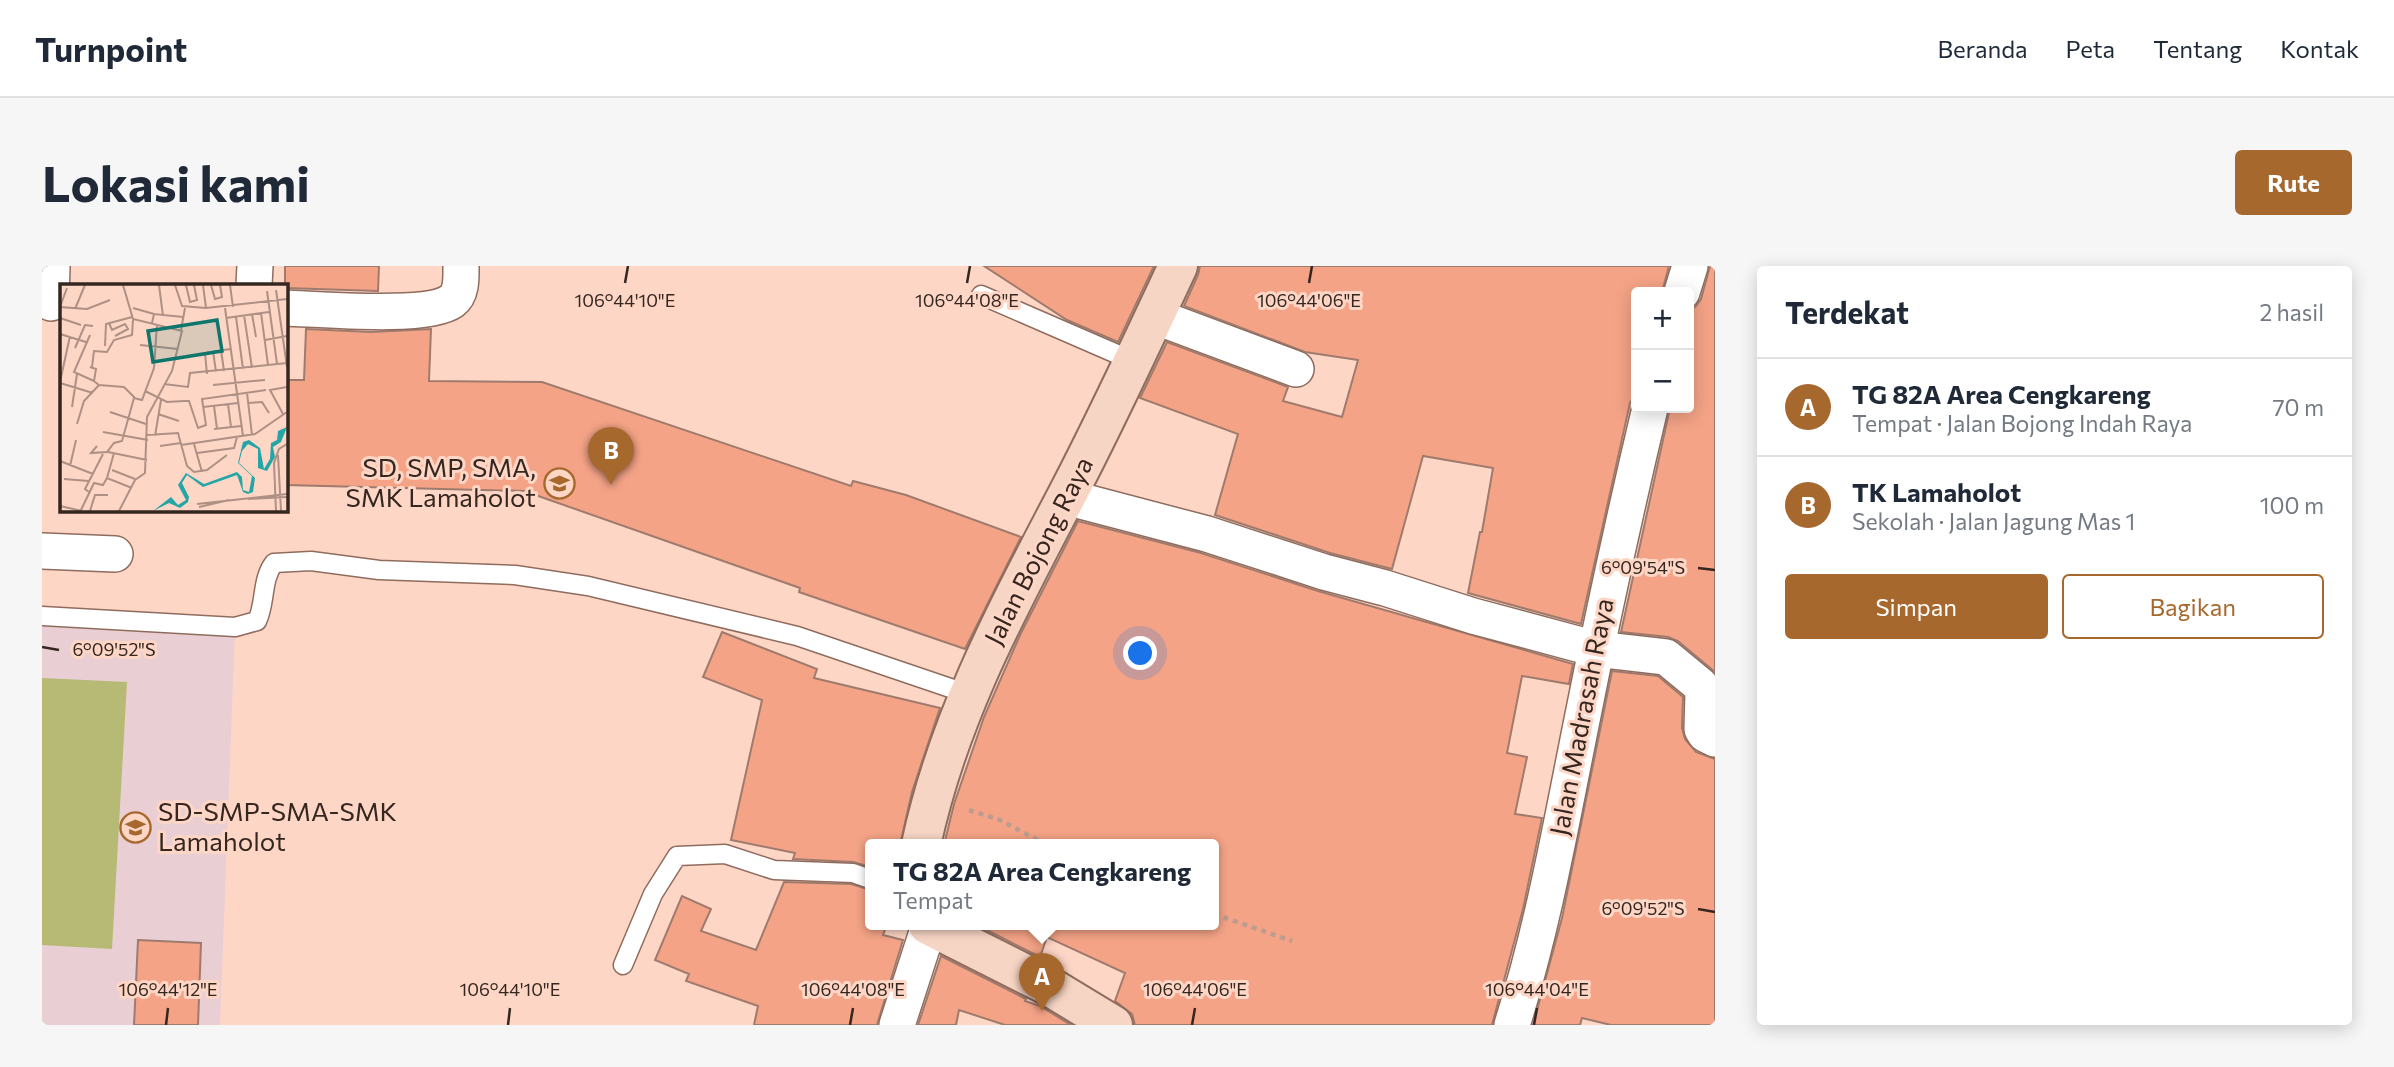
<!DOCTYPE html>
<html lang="id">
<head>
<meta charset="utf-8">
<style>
  body { margin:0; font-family:Commissioner,sans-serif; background:#f6f6f7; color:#1f2937 }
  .controls { position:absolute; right:21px; top:21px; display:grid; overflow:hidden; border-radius:7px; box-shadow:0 4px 18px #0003 }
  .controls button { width:63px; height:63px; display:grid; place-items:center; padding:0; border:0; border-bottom:2px solid #e0e1e3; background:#fff; color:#1f2937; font:35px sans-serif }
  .you { position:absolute; left:1099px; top:388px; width:24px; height:24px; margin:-18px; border:5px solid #fff; border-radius:50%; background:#1a73e8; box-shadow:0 0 0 10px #1a73e833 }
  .badge { display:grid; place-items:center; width:46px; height:46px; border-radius:50%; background:#a7682e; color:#fff; font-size:23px; font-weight:700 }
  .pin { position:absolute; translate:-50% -58px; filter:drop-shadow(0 2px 4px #0008) }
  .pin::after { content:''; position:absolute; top:37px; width:24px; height:21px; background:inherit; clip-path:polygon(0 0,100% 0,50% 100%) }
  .popup { position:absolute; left:823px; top:573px; width:354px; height:91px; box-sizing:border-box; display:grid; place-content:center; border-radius:7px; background:#fff; filter:drop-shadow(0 2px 5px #0005); font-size:23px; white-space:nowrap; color:#747a83 }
  .popup b { font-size:26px; color:#1f2937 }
  .popup::after { content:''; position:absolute; left:50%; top:100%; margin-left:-14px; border:14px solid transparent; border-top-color:#fff }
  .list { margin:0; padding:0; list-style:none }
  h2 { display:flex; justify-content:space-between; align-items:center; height:91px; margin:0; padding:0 28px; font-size:30px }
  h2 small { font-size:23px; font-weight:400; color:#747a83 }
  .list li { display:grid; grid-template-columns:46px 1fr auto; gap:21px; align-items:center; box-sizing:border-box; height:98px; padding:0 28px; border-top:2px solid #e0e1e3 }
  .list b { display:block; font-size:26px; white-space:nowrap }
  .list p { margin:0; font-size:23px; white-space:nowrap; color:#747a83 }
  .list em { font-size:23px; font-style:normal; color:#747a83 }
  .actions { display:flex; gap:14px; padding:21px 28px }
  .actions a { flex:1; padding:16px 0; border:2px solid #a7682e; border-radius:7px; text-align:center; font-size:24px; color:#a7682e }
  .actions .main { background:#a7682e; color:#fff }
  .map { position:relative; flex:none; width:1673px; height:759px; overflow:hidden; border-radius:7px }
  header { display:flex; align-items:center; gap:42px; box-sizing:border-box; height:98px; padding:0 35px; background:#fff; border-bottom:2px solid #e0e1e3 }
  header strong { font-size:33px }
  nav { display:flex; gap:38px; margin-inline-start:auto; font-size:24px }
  .intro { display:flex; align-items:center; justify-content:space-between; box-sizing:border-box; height:168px; padding:0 42px }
  h1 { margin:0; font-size:49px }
  .button { padding:18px 32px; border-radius:7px; background:#a7682e; color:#fff; font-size:24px; font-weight:700 }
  main { display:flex; gap:42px; padding:0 42px }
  aside { flex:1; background:#fff; border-radius:7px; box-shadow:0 4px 18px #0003 }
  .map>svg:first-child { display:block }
  .education { fill:#e9cfd4 }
  .green { fill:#b6ba74 }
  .building { fill:#f4a386; stroke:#9f7b6d; stroke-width:2 }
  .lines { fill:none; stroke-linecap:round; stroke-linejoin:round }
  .lane-casing { stroke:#8f6c5e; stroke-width:21 }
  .street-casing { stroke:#8f6c5e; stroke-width:38 }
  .secondary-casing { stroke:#8f6c5e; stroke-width:42 }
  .path { stroke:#bc9c8f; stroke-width:4.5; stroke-dasharray:5 5; stroke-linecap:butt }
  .lane { stroke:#fff; stroke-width:18 }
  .street { stroke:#fff; stroke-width:35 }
  .secondary { stroke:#f7d5c4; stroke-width:38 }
  .ticks { fill:none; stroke:#352720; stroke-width:2.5 }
  .labels { text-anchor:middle; stroke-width:6; stroke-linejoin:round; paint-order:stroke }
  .poi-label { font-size:26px; fill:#352720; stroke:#fed6c6; text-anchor:end }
  .street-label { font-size:26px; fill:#352720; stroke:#fed6c6 }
  .inset-road { fill:none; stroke:#ae9084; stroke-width:2 }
  .view { fill:#0f766e; fill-opacity:0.15; stroke:#0f766e; stroke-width:3.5 }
  .inset-edge { fill:none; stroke:#352720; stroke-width:3.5 }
  .ticks-label { font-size:18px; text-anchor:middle; fill:#352720; stroke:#fed6c6; stroke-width:6; stroke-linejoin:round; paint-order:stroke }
</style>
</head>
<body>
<header>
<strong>Turnpoint</strong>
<nav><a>Beranda</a><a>Peta</a><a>Tentang</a><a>Kontak</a></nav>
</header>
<div class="intro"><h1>Lokasi kami</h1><a class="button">Rute</a></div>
<main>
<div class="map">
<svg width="1673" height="759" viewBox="0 0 1673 759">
  <rect width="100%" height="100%" fill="#fed6c6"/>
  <!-- education -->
  <path class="education" d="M0 355 193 364 178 759H0Z"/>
  <!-- green -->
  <path class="green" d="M0 412 85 416 70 683 0 679Z"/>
  <!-- building -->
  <path class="building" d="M243 0H337L336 25 243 22Z
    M942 0H1112L1076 76 1025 54Z
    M1158 0H1627L1620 26H1594V128L1588 137 1539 358 1426 327 1438 266H1440L1451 202 1381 190 1350 303 1288 287 1173 249 1196 168 1098 132 1125 76 1246 121 1241 135 1300 151 1316 94 1263 86 1142 40 1156 9Z
    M1668 0H1673V406L1636 375 1626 371 1579 366 1628 142H1647V45L1654 40 1659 33Z
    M264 63 329 66 389 63 387 115 500 116 809 220 811 215 864 229 979 271 923 383 757 326 758 322 482 225 243 219V114H262Z
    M1036 255 1159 287 1276 325 1531 398 1527 418 1480 410 1465 487 1485 491 1473 548 1500 552 1481 643 1450 759H1093L1090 748 1073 735 1083 707 1005 671 998 691 935 659H1172V579H902L912 538 942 451 979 367Z
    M680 366 775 403 772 412 898 442 870 526 858 579H829V601L811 596 751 593 753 587 689 574 720 434 661 411Z
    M1570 405 1616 410 1641 431 1640 462 1643 473 1654 486 1673 493V759H1569L1540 752 1538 759H1491L1520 652Z
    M742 616 809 618 829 624V659L844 661 841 669 861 674 835 759H712L716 740 644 715 647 708 613 694 640 630 669 643 659 665 714 684Z
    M96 674 159 677 156 759H92Z
    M899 690 984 733 983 735 998 740 1029 759H963L917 744 914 759H876Z"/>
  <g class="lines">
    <defs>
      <path id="lane" d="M939 29 1091 95
        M0 350 193 361 215 355C224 337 219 314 232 297L269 295 337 304 473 309 546 320 755 370 926 428
        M581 699 611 628 635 590 683 588 732 604 811 607 828 613"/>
      <path id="street" d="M212 19 213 0
        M1640 26 1648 0
        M9 37 10 0
        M243 42C277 43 385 53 410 35 420 28 419 11 419 0
        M1112 50 1254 103
        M1024 231 1165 268 1282 306 1343 322 1431 350 1554 383 1624 391 1658 419 1661 428 1660 463 1663 468 1673 473
        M0 285 73 288
        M855 759 887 660
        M1470 759C1501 661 1519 559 1539 459 1560 353 1583 247 1608 142"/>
      <path id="secondary" d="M879 579C906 452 965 344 1024 231 1064 155 1100 77 1136 0
        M886 659 1005 719 1071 759"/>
    </defs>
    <!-- lane casing -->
    <use href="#lane" class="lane-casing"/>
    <!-- street casing -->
    <use href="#street" class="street-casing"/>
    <!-- secondary casing -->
    <use href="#secondary" class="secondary-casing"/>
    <!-- path -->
    <path class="path" d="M927 544 958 554 1005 579
      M1172 648 1250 675"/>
    <!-- lane -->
    <use href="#lane" class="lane"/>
    <!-- street -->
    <use href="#street" class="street"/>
    <!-- secondary -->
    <use href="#secondary" class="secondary"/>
  </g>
  <!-- ticks -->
  <path class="ticks" d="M583 17 586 0M925 17 928 0M1267 17 1270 0M1656 302 1673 304M0 381 17 384M1656 643 1673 646M124 759 126 742M466 759 468 742M808 759 811 742M1150 759 1153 742M1492 759 1495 742"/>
  <!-- icons -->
  <defs>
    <symbol id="school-ring" viewBox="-11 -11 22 22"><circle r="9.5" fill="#fed6c6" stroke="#a7682e" stroke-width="1.5"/><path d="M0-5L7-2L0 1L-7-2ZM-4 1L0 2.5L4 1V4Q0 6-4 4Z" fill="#a7682e"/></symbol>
  </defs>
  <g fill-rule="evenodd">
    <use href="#school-ring" x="500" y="200" width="35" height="35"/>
    <use href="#school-ring" x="76" y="544" width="35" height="35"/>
  </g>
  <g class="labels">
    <!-- poi labels -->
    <g class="poi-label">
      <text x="494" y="211">SD, SMP, SMA,<tspan x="494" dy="30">SMK Lamaholot</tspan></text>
      <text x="116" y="555" text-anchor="start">SD-SMP-SMA-SMK<tspan x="116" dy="30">Lamaholot</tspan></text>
    </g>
    <!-- street labels -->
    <g class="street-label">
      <text transform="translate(997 285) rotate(-63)" y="9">Jalan Bojong Raya</text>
      <text transform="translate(1540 451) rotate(-79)" y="9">Jalan Madrasah Raya</text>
    </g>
  </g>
  <!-- overview -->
  <g transform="translate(18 18)">
    <rect width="228" height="228" fill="#fed6c6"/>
    <path d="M227 143 221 158 213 163 215 173 207 187 198 184V165L188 160 182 167 179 179 195 194 193 208 188 210 183 208 177 191 143 203 127 191 122 199 129 213 128 218 120 224 109 219 93 227 111 213 118 221 126 216 118 201 126 189 144 200 177 188 182 193 183 206 189 208 192 192 178 179 183 158 189 156 200 164 204 185 210 175 211 159 217 156 218 147Z" fill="#24a6a6"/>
    <path class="inset-road" d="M99 1 103 32M115 1 122 22 146 24M126 1 130 18 137 16 134 1M143 1 146 24M151 1 155 15 162 13 160 1M170 1 173 23M7 4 0 23 27 25 50 16M216 6 227 83M207 7 217 80M73 24 94 30M146 24 227 15M165 24 183 152M15 25 25 1M201 29 208 81M192 30 196 53M184 31 192 84M176 33 183 85M0 34 21 41M166 34 209 28M49 39 52 46 65 40 68 45 55 52M92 39 94 30 123 33M121 46 125 24M0 50 26 58M30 51 14 88 34 97M205 56 227 52M80 61 118 65M45 62 46 40 72 33M15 64 25 41 33 42M161 66 164 87M153 67 156 88M32 83 34 67 47 68 54 56 72 51 73 36M147 90 145 69 170 65M0 98 10 52M0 99 33 109M104 100 128 103 130 89 227 79M39 101 64 103 75 114M153 101 205 96M85 107 107 118 124 117M187 109 192 151M74 114 82 116 94 84 97 40M124 117H129L138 144 146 141 142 115 206 106M188 119 202 118 209 129M168 120 171 143M154 122 157 145M12 123 17 90M143 123 178 119M50 128 86 140M98 130 119 137M223 130 210 106 227 103M17 140 24 117 39 101 34 97 36 85 30 83M154 145 181 142M43 148 88 156M87 151 118 149 127 182 134 188 147 186 167 171M95 152 101 116M134 160 142 188M121 161 195 150 227 128M37 162 31 169 47 168 54 159 62 157 74 114M100 162 121 159M48 168 87 176M137 169 174 164 177 153M218 171 221 227M0 177 33 190M10 182 16 156M52 186 75 195M47 194 54 169M4 195 29 197M29 208 25 205 43 170M188 215 227 213M137 220 227 210M0 222 22 227M139 223 169 216M21 226 34 199 43 201 47 194 72 204M30 227 35 211H48M59 227 75 196 85 189 87 133 112 87 122 47 73 35 63 1M216 227 214 179 219 165 227 160"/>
    <path class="view" d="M157 36 162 67 93 78 88 47Z"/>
    <rect width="228" height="228" class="inset-edge"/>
  </g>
  <g class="ticks-label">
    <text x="925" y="41">106°44'08"E</text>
    <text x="1267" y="41">106°44'06"E</text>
    <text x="583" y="41">106°44'10"E</text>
    <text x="1601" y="308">6°09'54"S</text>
    <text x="72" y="390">6°09'52"S</text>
    <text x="1601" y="649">6°09'52"S</text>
    <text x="126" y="730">106°44'12"E</text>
    <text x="468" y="730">106°44'10"E</text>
    <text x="811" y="730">106°44'08"E</text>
    <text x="1153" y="730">106°44'06"E</text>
    <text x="1495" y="730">106°44'04"E</text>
  </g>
</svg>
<div class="controls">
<button>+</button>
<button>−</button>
</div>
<div class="you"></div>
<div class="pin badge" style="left:1000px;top:745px">A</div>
<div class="popup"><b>TG 82A Area Cengkareng</b>Tempat</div>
<div class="pin badge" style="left:569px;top:219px">B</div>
</div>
<aside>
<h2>Terdekat<small>2 hasil</small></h2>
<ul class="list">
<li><span class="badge">A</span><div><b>TG 82A Area Cengkareng</b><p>Tempat · Jalan Bojong Indah Raya</p></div><em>70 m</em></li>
<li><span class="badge">B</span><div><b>TK Lamaholot</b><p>Sekolah · Jalan Jagung Mas 1</p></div><em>100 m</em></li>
</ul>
<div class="actions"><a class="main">Simpan</a><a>Bagikan</a></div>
</aside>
</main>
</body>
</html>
